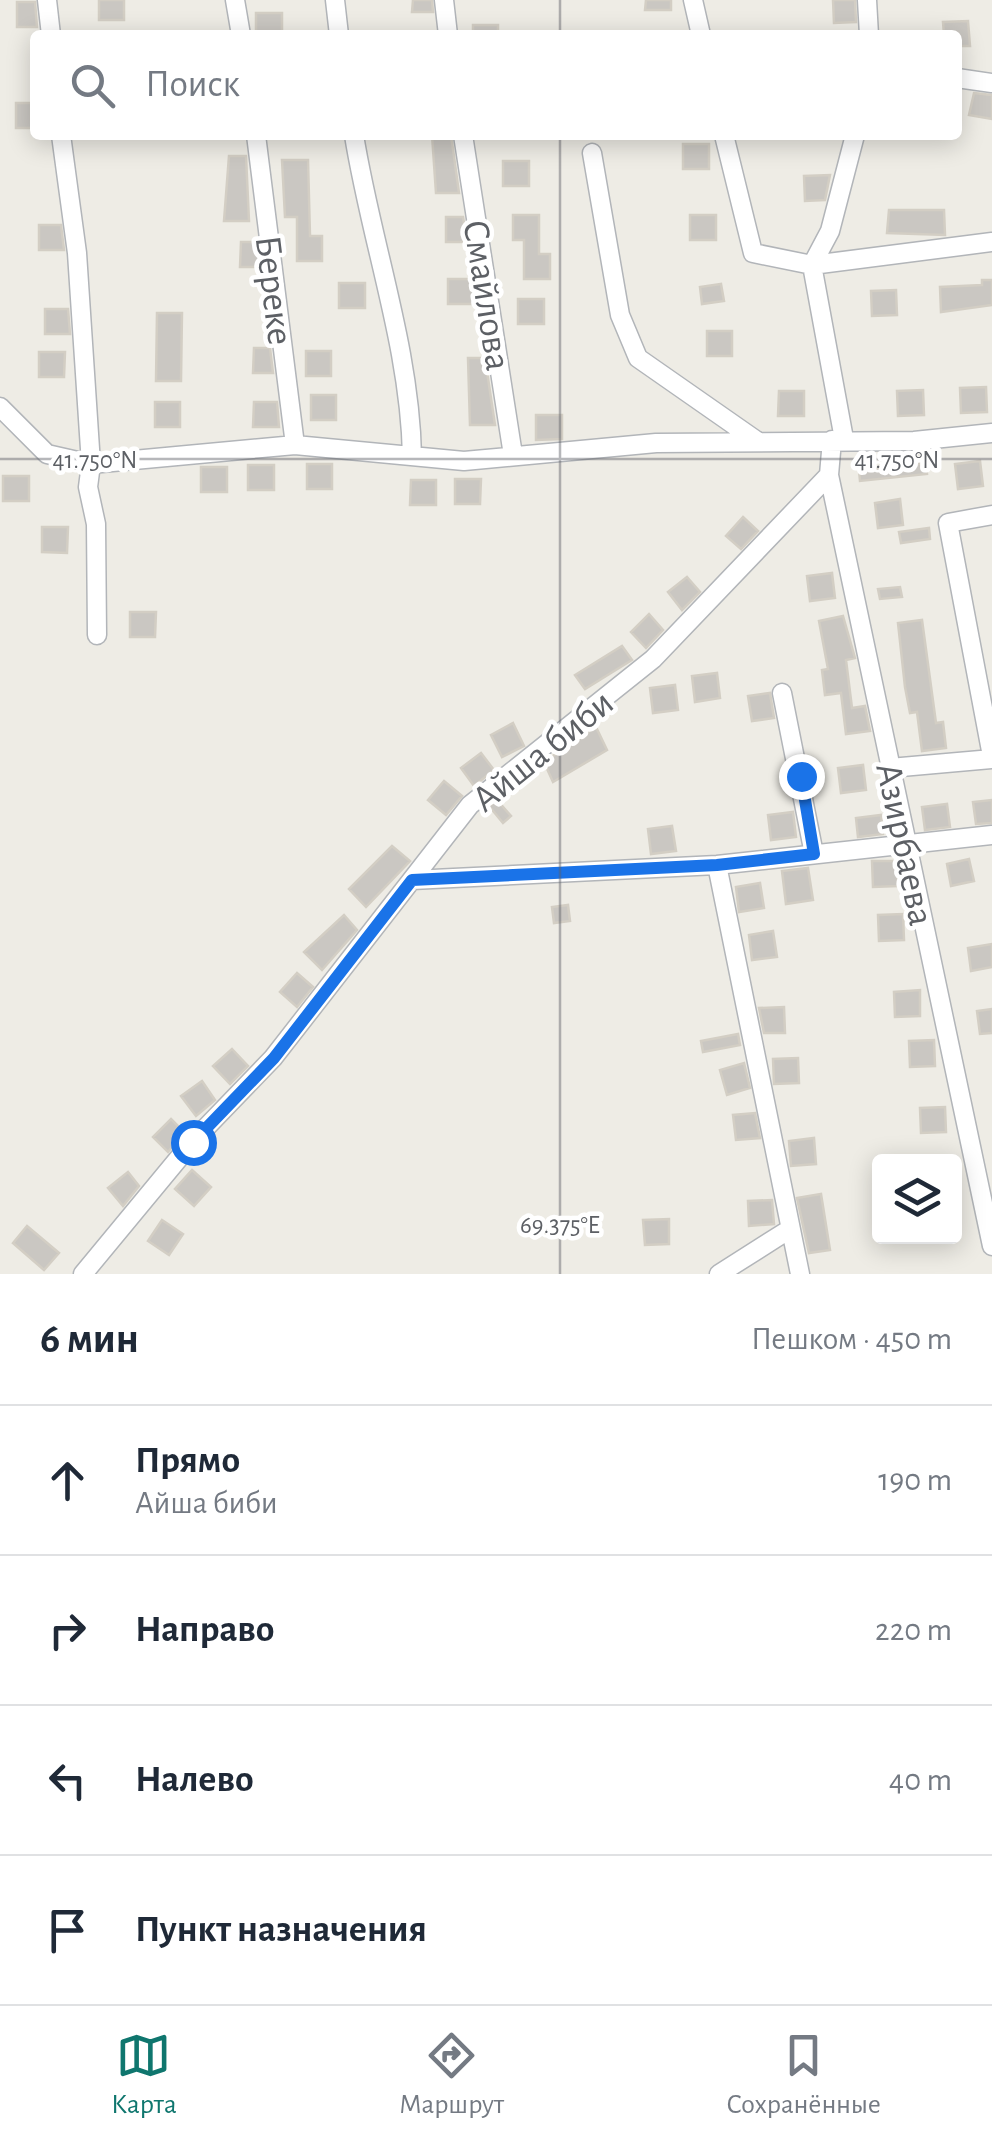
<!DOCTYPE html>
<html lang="ru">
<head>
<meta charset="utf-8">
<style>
  body { margin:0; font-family:"Alegreya Sans",sans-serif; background:#f6f6f7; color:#1f2937 }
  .controls { position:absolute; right:30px; bottom:30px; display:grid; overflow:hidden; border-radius:10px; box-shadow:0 5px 25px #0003 }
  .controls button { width:90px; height:90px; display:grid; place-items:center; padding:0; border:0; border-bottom:2px solid #e0e1e3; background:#fff; color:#1f2937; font:50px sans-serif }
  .stop { position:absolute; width:30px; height:30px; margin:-22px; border:8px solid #1a73e8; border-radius:50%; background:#fff }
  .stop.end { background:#1a73e8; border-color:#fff; box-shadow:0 2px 10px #0008 }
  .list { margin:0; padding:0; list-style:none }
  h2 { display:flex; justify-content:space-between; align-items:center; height:130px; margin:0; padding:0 40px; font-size:42px }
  h2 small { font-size:32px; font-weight:400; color:#747a83 }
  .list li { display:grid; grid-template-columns:65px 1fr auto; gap:30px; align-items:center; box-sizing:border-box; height:150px; padding:0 40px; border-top:2px solid #e0e1e3 }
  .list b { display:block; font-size:38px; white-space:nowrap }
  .list p { margin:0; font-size:32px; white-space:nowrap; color:#747a83 }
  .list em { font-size:32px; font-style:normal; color:#747a83 }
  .icon { flex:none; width:55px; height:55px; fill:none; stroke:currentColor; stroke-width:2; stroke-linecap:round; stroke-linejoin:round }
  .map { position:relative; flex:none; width:992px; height:1274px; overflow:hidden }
  .search { position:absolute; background:#fff; box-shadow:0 5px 25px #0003; left:30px; right:30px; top:30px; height:110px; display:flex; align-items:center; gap:25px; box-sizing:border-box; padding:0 35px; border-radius:10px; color:#747a83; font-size:38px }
  .sheet { height:730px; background:#fff }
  nav { display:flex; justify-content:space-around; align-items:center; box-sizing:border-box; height:140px; border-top:2px solid #e0e1e3; background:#fff; font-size:28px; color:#747a83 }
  nav a { display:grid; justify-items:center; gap:5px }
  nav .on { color:#0f766e }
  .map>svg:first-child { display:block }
  .building { fill:#cac7c2; stroke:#d3cec4; stroke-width:2.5 }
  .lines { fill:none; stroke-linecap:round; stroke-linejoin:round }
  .minor-casing { stroke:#b2b5b9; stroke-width:21 }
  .minor { stroke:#fff; stroke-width:18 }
  .route { stroke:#1a73e8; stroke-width:12 }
  .ticks { fill:none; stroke:#5d6065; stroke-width:2.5; stroke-opacity:0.45 }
  .labels { text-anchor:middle; stroke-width:9; stroke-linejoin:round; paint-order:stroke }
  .street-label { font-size:38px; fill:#5d6065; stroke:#fff }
  .ticks-label { font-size:25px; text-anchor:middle; fill:#5d6065; stroke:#fff; stroke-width:9; stroke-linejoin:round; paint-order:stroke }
</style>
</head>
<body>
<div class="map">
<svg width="992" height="1274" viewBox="0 0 992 1274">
  <rect width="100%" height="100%" fill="#eeece5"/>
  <!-- building -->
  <path class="building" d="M99 0H124V20H99Z
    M413 0H432L433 12H412Z
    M646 0H671V10H645Z
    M833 0H855L856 22 834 23Z
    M17 2H35L37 27H17Z
    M256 13H282V35H256Z
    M968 21 970 46H957V35H944L943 22Z
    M473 25H498V35H473Z
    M974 93 992 95V119L969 115Z
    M16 103H35V128H16Z
    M432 135H451L459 193H436Z
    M683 144H709V169H683Z
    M229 156H246L249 221H224Z
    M282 160H308L310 236H322V261H297V217H285Z
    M503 161H529V186H503Z
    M830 175 825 200 805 201 804 176Z
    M889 210H944L945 235 887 233Z
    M513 215H539V254H550V279H524V240H513Z
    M690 215H716V240H690Z
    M446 217H463L467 242H446Z
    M39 225H61L64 250H39Z
    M241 242H257L260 267H240Z
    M448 279H473L474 304H448Z
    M982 280H992V305L941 312 940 287 982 285Z
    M339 283H365V308H339Z
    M721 284 724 301 702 304 700 287Z
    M896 290 897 315 872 316 871 291Z
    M518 299H544V324H518Z
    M45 309H68L70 334H45Z
    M157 313H182L181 381H156Z
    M707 331H732V356H707Z
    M254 348H270L273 373H253Z
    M306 351H331V376H306Z
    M39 352H65L64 377H39Z
    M468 358H485L495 425H470Z
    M986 387 987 412 961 413 960 388Z
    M923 390 924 415 898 416 897 391Z
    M779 391H804V416H778Z
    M311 395H336V420H311Z
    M155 402H180V427H155Z
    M254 402H277L279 427H253Z
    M536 415H562V439L536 440Z
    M980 461 983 486 958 489 955 464Z
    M926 463 927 474 860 481 859 470Z
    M307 464H332V489H307Z
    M248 465H274V490H248Z
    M201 467H227V492H201Z
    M3 476H29V501H3Z
    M455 479H481L480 504H455Z
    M411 480H436V505H410Z
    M900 499 903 525 878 528 875 503Z
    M743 517 758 531 741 549 726 536Z
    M42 527H68L67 553 42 552Z
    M929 528 930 539 901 543 899 532Z
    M832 573 835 598 810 601 807 576Z
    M687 577 700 592 682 610 668 592Z
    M900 587 902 597 880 599 878 589Z
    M130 612H156L155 637H130Z
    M649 614 663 630 646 648 631 632Z
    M843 616 855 658 846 660 852 708 865 706 870 731 846 734 841 693 825 695 822 670 828 669 819 621Z
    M922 620 936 723 943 722 946 748 922 751 917 712 910 713 905 687 898 623Z
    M622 646 632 660 585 689 575 675Z
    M717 673 720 698 695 702 692 676Z
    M675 685 678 710 653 713 650 688Z
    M770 693 774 718 752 721 748 696Z
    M513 723 524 746 502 757 491 735Z
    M596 727 607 750 553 782 544 762Z
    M481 753 494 770 474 786 461 768Z
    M863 765 866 790 841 793 838 768Z
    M444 781 462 796 446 815 428 800Z
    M497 800 511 816 503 823 489 806Z
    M992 800V823L976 824 973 802Z
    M947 804 950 827 925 830 922 807Z
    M793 812 796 837 771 840 768 815Z
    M881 815 883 834 858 837 856 818Z
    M672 826 676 851 651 854 648 829Z
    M392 846 410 861 366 907 349 889Z
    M969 859 974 881 951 886 947 864Z
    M872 861H897L898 886 873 887Z
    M808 868 813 900 786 904 782 871Z
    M760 883 764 908 739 912 736 887Z
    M568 905 570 921 554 923 552 907Z
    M903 914 904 940 879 941 878 915Z
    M344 915 357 930 322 970 304 952Z
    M773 931 777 957 752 960 749 935Z
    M992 944V967L971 971 968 948Z
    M297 973 313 987 297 1007 280 992Z
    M920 990V1016L895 1017 894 992Z
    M784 1007 785 1033H764L759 1008Z
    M992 1009V1033L980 1034 977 1011Z
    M738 1034 740 1045 703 1052 701 1041Z
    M934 1040 935 1066 910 1067 909 1041Z
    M232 1049 248 1066 230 1084 213 1066Z
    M798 1058 799 1083 774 1084 773 1059Z
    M744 1063 750 1088 727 1095 720 1070Z
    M202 1081 215 1100 196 1116 181 1096Z
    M945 1107 946 1132 921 1133 920 1108Z
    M755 1113 760 1138 736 1140 733 1115Z
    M171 1119 184 1132 168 1152 153 1137Z
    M814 1138 816 1164 791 1166 789 1141Z
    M192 1170 211 1187 194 1206 175 1189Z
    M128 1172 139 1186 123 1206 108 1188Z
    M821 1194 830 1250 809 1253 797 1198Z
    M772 1200 774 1224 749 1226 748 1201Z
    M669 1219V1244L645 1245 643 1220Z
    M162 1220 183 1234 169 1255 148 1241Z
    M27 1226 59 1253 44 1270 13 1243Z"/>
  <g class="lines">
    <defs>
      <path id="minor" d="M47 0 51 35
        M235 0 241 35
        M335 0 339 35
        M444 0 448 35
        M693 0 701 35
        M867 0 869 35
        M957 78 992 83
        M61 135 77 253 91 464 88 487 96 524 97 635
        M256 135 295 445
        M354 135C371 242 410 347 412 456
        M463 135 513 455
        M724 135 753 253 812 265 992 242
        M592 153 620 315 638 358 757 441
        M0 407 47 454 91 464 295 445 464 461 656 443 914 441 992 433
        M844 439 812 265 830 231 855 135
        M832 440 829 475 992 1246
        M992 515 948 523 992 756
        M782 693 814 854
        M890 768 992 759
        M717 865 800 1274
        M412 880 717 865 992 835
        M83 1274 193 1141 273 1058 470 805 653 659 829 475
        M719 1274 790 1229"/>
    </defs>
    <!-- minor casing -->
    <use href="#minor" class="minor-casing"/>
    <!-- minor -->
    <use href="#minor" class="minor"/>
  </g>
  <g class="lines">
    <!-- route -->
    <path class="route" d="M193 1142 274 1058 412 880 717 865 814 854 801 776"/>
  </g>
  <!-- ticks -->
  <path class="ticks" d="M560 0V35M560 135V1274M0 459H992"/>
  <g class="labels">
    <!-- street labels -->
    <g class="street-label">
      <text transform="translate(275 290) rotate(83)" y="13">Береке</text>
      <text transform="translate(488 295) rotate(81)" y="13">Смайлова</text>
      <text transform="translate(542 750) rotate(-39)" y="13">Айша биби</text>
      <text transform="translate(906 844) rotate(78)" y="13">Азирбаева</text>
    </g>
  </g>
  <g class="ticks-label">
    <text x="95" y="468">41.750°N</text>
    <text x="897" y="468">41.750°N</text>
    <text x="560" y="1233">69.375°E</text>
  </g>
</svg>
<div class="controls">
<button><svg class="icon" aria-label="layers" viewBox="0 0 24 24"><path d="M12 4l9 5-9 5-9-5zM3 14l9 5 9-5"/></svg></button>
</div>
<div class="stop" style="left:193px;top:1142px"></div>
<div class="stop end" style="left:801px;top:776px"></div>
<div class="search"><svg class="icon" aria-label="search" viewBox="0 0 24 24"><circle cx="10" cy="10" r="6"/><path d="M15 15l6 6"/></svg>Поиск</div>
</div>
<section class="sheet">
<h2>6 мин<small>Пешком · 450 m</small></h2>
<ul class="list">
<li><svg class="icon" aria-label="ahead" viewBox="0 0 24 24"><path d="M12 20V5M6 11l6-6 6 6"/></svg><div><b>Прямо</b><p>Айша биби</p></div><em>190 m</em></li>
<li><svg class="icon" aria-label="right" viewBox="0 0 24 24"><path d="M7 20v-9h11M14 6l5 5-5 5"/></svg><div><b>Направо</b></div><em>220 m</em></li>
<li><svg class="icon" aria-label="left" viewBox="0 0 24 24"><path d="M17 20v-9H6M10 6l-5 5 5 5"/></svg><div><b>Налево</b></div><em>40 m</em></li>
<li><svg class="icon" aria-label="arrive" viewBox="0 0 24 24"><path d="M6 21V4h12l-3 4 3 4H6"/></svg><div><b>Пункт назначения</b></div></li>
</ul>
</section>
<nav>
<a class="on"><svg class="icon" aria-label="map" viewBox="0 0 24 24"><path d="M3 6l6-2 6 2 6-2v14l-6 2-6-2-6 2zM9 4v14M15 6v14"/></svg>Карта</a>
<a><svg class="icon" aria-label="directions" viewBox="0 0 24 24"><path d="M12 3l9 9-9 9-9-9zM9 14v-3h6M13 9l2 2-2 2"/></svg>Маршрут</a>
<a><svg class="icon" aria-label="saved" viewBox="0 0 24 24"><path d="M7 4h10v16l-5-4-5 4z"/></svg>Сохранённые</a>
</nav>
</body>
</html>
